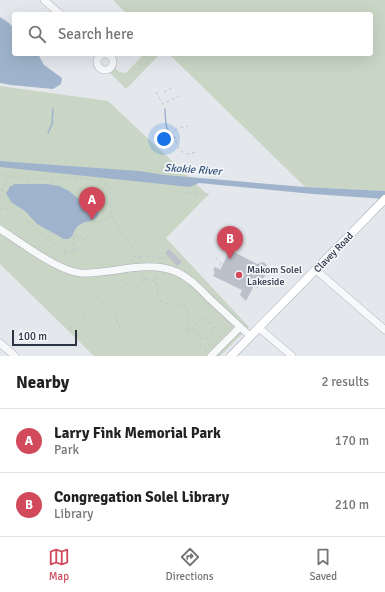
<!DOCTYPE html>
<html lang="en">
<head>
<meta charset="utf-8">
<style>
  body { margin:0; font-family:Signika,sans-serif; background:#f6f6f6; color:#222 }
  .scale { position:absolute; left:12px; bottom:10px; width:65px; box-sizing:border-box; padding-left:4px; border:2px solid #2b3445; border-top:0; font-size:11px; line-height:14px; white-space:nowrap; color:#2b3445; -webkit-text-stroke:3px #f4f6f9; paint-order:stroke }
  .you { position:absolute; left:164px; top:139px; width:14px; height:14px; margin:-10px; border:3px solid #fff; border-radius:50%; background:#1a73e8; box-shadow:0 0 0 6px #1a73e833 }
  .badge { display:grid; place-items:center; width:26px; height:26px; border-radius:50%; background:#d1495b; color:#fff; font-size:13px; font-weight:700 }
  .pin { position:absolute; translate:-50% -33px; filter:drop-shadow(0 1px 2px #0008) }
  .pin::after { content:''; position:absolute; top:21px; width:14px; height:12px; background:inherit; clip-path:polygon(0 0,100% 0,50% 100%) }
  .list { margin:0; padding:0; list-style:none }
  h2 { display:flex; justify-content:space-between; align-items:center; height:52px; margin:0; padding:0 16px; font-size:17px }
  h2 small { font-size:13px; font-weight:400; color:#767676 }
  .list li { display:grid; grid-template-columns:26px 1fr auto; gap:12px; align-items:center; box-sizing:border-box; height:64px; padding:0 16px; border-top:1px solid #e0e0e0 }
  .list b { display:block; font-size:15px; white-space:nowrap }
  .list p { margin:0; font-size:13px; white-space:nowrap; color:#767676 }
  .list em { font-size:13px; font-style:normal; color:#767676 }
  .icon { flex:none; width:22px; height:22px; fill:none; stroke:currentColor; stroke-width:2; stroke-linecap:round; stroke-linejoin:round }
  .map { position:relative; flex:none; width:385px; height:356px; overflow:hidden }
  .search { position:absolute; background:#fff; box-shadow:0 4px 16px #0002; left:12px; right:12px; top:12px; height:44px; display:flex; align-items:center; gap:10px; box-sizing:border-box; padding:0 14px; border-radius:4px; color:#767676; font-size:15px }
  .sheet { height:180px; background:#fff }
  nav { display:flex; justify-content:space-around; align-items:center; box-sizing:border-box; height:56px; border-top:1px solid #e0e0e0; background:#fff; font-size:11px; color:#767676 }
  nav a { display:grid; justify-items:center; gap:2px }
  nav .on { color:#d1495b }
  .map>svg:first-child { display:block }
  .green { fill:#c9d6c5 }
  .water { fill:#9fb4cc }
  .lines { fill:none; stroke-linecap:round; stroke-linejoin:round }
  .stream { stroke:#9fb4cc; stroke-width:1.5 }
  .building { fill:#bbc0ca }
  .minor-casing { stroke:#a9aeb7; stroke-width:8 }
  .major-casing { stroke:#a3abb8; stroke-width:9 }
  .path { stroke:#c2c5cb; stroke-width:1; stroke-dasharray:3 3; stroke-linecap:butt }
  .minor { stroke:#f7f8fa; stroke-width:7 }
  .major { stroke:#fff; stroke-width:8 }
  .path-bridge { stroke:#c2c5cb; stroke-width:1; stroke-dasharray:3 3; stroke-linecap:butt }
  .poi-dot { fill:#d1495b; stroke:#f4f6f9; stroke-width:1.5 }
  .labels { text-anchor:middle; stroke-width:3.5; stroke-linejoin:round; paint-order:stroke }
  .street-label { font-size:10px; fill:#2b3445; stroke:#f4f6f9 }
  .poi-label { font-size:10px; fill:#2b3445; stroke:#f4f6f9; text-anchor:start }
  .water-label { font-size:11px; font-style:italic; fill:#34527a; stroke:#f4f6f9 }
</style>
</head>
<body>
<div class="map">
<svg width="385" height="356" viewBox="0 0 385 356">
  <rect width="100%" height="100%" fill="#e4e7ec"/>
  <!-- green -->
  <path class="green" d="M113 0H385V191L305 187 169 54H371V14H127Z
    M144 54H160L126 89 109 72 114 67C118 71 121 74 127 72Z
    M0 86 108 101 208 195 166 238 249 327 220 356H94L0 264Z"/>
  <!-- water -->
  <path class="water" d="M0 17 9 23 14 29V54H38L44 65 62 78 61 84 53 89 11 85 0 83Z
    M0 161 139 171 165 175 305 187 385 191V199L313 194 199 183 190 187 0 167Z
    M15 184H47L59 186 69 191 80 200 94 203 98 209 99 215C92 223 87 220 79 225 72 230 75 240 64 239L37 224 25 211 11 202 6 193 9 189V187Z"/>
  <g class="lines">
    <!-- stream -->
    <path class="stream" d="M165 109C166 122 164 130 175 138
      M48 133 52 124 53 109"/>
  </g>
  <!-- building -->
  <path class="building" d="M169 249 182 262 177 266 165 253Z
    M230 250 257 264 264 262 268 267V270L258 288 254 286 246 301 240 295 242 290 213 276 215 272 213 270 215 267 220 270Z"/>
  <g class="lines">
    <defs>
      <path id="minor" d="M44 0 60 14
        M97 62a8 8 0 1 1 16 0a8 8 0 1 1-16 0Z
        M0 229C20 242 58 271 80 273 112 275 145 259 177 272 190 278 200 289 210 299 223 311 237 324 250 336
        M316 270 385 330
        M259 328 292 356
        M0 343 15 356
        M211 356 240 327"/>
      <path id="major" d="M231 356 385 199"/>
    </defs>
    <!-- minor casing -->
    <use href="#minor" class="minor-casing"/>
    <!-- major casing -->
    <use href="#major" class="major-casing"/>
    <!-- path -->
    <path class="path" d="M156 92 163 104 179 96
      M164 92 173 87
      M166 128 172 133 178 128 188 126
      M173 135 180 150 186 154 197 152
      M163 144V138L171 133
      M0 174 7 175
      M183 192 208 195V192
      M0 197 7 176 34 179 72 177 100 181 106 184 110 190 111 215 123 235 139 256 140 261
      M0 209C4 209 8 209 12 210 27 216 58 255 73 251 82 249 85 237 91 231 97 224 104 220 111 216
      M49 232 55 235
      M49 238 52 234
      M223 243 236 249 235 253
      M64 251 68 259 65 262
      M74 251 73 242 74 236 76 235 84 240
      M140 256 165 258 162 261
      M216 258 221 263 218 269
      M131 262V260L137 255
      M142 272 145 280
      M156 280 158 274
      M86 283 115 314 121 331 130 341
      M121 287 126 283 135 287 139 285 146 279 156 281 159 300C167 306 177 302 186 307L188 315V328L185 330H192L194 328
      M213 327 210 337 207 339 200 338 194 330C194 324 198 320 204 318L208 321 213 327 224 333
      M69 329 84 318 86 312 94 308 102 302
      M183 332 185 330 206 351
      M204 349 213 344 230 326 232 328"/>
    <!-- minor -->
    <use href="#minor" class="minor"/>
    <!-- major -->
    <use href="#major" class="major"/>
    <!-- path-bridge -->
    <path class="path-bridge" d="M171 133 173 135"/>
  </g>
  <!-- markers -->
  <circle class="poi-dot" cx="239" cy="275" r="4"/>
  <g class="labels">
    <!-- street labels -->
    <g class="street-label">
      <text transform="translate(333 252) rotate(-46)" y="4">Clavey Road</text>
    </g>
    <!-- poi labels -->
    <g class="poi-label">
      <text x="247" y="273">Makom Solel<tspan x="247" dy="12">Lakeside</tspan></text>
    </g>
    <!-- water labels -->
    <g class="water-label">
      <text transform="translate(193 169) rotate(4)" y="4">Skokie River</text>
    </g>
  </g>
</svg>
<div class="scale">100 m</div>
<div class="you"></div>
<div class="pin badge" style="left:92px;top:220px">A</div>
<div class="pin badge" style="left:230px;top:259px">B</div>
<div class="search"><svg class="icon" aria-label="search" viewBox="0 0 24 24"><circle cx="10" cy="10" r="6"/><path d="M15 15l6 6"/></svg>Search here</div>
</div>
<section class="sheet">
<h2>Nearby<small>2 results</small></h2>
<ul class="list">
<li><span class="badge">A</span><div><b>Larry Fink Memorial Park</b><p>Park</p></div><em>170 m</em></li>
<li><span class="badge">B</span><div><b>Congregation Solel Library</b><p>Library</p></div><em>210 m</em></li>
</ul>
</section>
<nav>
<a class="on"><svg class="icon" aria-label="map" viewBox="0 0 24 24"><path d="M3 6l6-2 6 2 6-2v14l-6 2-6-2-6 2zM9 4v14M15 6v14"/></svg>Map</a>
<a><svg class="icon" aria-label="directions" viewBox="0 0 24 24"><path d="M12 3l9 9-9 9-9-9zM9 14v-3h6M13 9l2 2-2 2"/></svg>Directions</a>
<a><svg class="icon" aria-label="saved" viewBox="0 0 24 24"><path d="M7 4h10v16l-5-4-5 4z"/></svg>Saved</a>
</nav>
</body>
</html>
